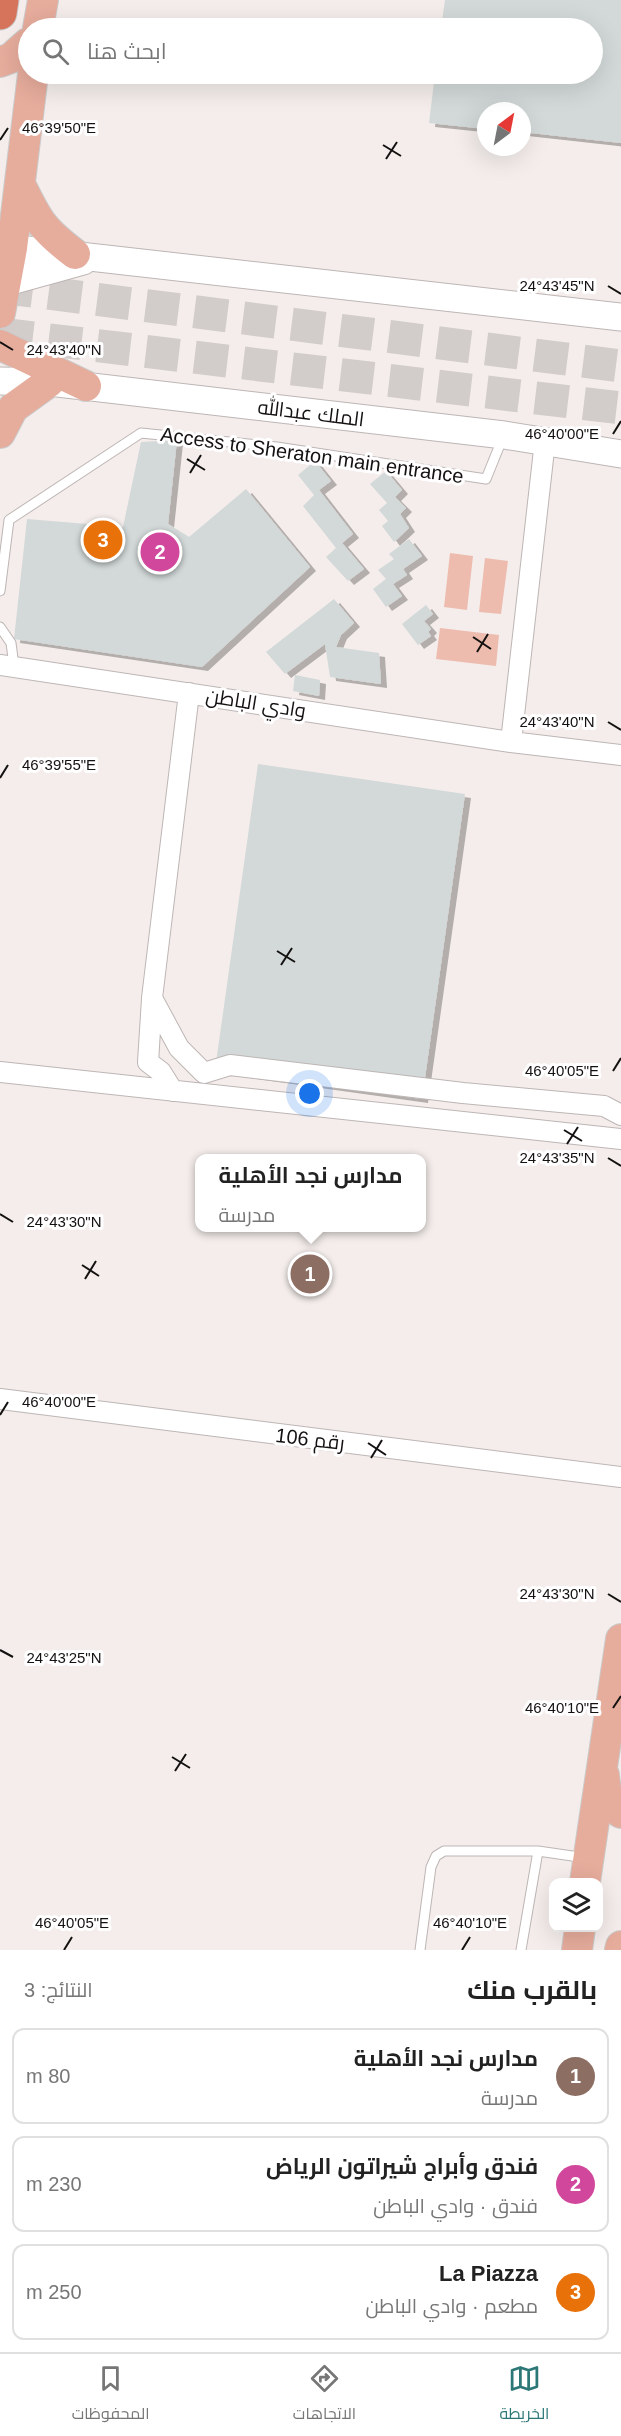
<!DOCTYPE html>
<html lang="ar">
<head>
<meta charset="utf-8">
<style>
  body { margin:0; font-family:Arial,Cairo,sans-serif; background:#f2f2f2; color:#222; direction:rtl }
  .controls { position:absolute; right:18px; bottom:18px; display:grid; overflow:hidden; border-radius:12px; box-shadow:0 6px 24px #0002 }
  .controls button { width:54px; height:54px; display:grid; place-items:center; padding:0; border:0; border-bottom:2px solid #e0e0e0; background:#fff; color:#222; font:30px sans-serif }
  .compass { position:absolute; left:477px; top:102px; width:54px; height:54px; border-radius:50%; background:#fff; box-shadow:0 6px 24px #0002; rotate:32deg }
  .you { position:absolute; left:310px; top:1094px; width:21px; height:21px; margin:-15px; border:4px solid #fff; border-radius:50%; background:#1a73e8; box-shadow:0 0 0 9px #1a73e833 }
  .badge { display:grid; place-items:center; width:39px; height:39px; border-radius:50%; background:#2d7777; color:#fff; font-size:20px; font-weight:700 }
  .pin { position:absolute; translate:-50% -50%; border:3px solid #fff; box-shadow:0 2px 6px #0006 }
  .popup { position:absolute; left:195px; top:1154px; width:231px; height:78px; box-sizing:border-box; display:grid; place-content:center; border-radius:12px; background:#fff; filter:drop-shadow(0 2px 4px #0005); font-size:20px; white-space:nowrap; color:#767676 }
  .popup b { font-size:22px; color:#222 }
  .popup::after { content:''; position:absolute; left:50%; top:100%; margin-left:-12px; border:12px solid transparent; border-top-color:#fff }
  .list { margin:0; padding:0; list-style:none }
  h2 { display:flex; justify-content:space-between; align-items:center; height:78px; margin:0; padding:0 24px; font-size:26px }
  h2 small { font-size:20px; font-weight:400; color:#767676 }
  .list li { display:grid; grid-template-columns:39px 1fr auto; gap:18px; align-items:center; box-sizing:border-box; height:96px; margin:0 12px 12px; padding:0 12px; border:2px solid #e0e0e0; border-radius:12px }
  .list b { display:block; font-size:22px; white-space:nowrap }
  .list p { margin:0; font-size:20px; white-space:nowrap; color:#767676 }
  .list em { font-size:20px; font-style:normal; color:#767676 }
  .icon { flex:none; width:33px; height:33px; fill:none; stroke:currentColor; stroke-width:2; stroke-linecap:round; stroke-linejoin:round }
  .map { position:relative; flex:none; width:621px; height:1950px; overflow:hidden; direction:ltr }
  .search { position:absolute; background:#fff; box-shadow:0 6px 24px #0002; left:18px; right:18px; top:18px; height:66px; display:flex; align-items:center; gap:15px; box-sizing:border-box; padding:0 21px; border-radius:33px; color:#767676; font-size:22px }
  .sheet { height:402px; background:#fff }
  nav { display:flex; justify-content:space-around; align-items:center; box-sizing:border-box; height:84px; border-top:2px solid #e0e0e0; background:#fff; font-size:16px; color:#767676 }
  nav a { display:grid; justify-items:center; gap:3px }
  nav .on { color:#2d7777 }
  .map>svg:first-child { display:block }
  .green { fill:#edbcaf }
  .building { fill:#d2d9d8; filter:url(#shadow) }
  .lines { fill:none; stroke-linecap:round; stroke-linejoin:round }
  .highway-tunnel { stroke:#d2ccca; stroke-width:33; stroke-dasharray:33 16; stroke-linecap:butt }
  .lane-casing { stroke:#bdb6b5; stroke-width:11 }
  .street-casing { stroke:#bdb6b5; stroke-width:22 }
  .secondary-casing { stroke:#bdb6b5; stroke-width:29 }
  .primary-casing { stroke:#cbcbcb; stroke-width:32 }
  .highway-casing { stroke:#cbcbcb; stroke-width:35 }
  .lane { stroke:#fff; stroke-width:9 }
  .street { stroke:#fff; stroke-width:20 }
  .secondary { stroke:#fff; stroke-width:27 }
  .primary { stroke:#e6ac9c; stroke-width:30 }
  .highway { stroke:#d5745a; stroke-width:33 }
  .ticks { fill:none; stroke:#141211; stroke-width:2 }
  .labels { text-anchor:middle; stroke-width:6; stroke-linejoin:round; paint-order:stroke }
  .street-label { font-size:20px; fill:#141211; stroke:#fff }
  .ticks-label { font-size:15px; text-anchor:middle; fill:#141211; stroke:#fff; stroke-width:6; stroke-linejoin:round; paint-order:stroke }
</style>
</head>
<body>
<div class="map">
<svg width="621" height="1950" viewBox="0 0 621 1950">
  <defs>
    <filter id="shadow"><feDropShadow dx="6" dy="4" stdDeviation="0" flood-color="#0004"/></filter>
  </defs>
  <rect width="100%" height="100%" fill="#f4edeb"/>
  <!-- green -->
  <path class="green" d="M450 553 473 556 467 610 444 607Z
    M485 558 508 561 501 614 479 612Z
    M440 628 499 635 496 666 436 659Z"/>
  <!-- building -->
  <path class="building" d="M445 0H621V143L522 132V111H486V129L429 123 435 74H592V28H441Z
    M177 440 168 524 189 537 246 489 310 567 202 667 14 639 27 519 123 527 141 442Z
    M315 461 331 481 319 490 353 534 342 543 364 569 348 581 326 557 336 548 303 506 314 495 298 475Z
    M386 471 402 490 395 497 406 508 400 514 409 528 394 542 382 526 388 521 379 510 387 503 370 484Z
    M409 539 422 556 403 569 407 575 393 584 402 596 386 607 373 589 386 579 378 570 394 559 389 554Z
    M334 599 354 623 341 635 336 647 379 653 381 684 330 677 325 644 285 674 266 652Z
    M426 605 433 614 424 621 431 629 428 632 431 636 418 645 402 624Z
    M295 675 320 680 319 696 293 691Z
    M258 764 465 794 422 1099 215 1070Z"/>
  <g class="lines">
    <!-- highway-tunnel -->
    <path class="highway-tunnel" d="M0 287 621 366
      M0 334 621 408"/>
    <defs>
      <path id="lane" d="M0 591 9 520 141 433 277 447 486 479 503 437
        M0 627 11 643 14 666
        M420 1950 431 1867 436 1856 444 1851H538L586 1858
        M521 1950 538 1851"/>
      <path id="street" d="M0 665 511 742 621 755
        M189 693 152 998 179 1048 204 1073 230 1065 463 1093 604 1106 621 1115
        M511 742 545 441
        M152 999 148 1062 161 1072 173 1091
        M0 1072 621 1139
        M0 1399 621 1477"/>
      <path id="secondary" d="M0 247 621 317
        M0 284 83 261
        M0 381 49 382 504 435 621 454"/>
      <path id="primary" d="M38 28 43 0
        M0 62 11 58 28 43
        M20 184C38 221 42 229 75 254
        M0 313 12 248 33 74
        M0 345 86 386
        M0 433 13 408 49 382
        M604 1775C606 1790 606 1805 621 1813
        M585 1882 621 1639
        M577 1950 580 1928
        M620 1950 621 1946"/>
      <path id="highway" d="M0 13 2 0"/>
    </defs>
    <!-- lane casing -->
    <use href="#lane" class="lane-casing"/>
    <!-- street casing -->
    <use href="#street" class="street-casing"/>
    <!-- secondary casing -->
    <use href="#secondary" class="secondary-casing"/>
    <!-- primary casing -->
    <use href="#primary" class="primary-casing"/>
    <!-- highway casing -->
    <use href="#highway" class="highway-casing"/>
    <!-- lane -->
    <use href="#lane" class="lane"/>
    <!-- street -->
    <use href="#street" class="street"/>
    <!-- secondary -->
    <use href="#secondary" class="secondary"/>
    <!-- primary -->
    <use href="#primary" class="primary"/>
    <!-- highway -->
    <use href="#highway" class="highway"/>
  </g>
  <!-- ticks -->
  <path class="ticks" d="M0 140 8 128M383 145 401 156M386 159 397 142M608 286 621 294M0 342 13 350M613 434 621 421M187 459 205 470M190 473 201 455M473 637 491 649M477 652 488 634M608 722 621 730M0 778 8 765M277 951 295 962M281 965 292 948M613 1071 621 1058M564 1130 582 1141M567 1144 578 1127M608 1158 621 1166M0 1214 13 1222M82 1265 99 1276M85 1279 96 1261M0 1415 8 1402M368 1443 386 1455M371 1458 382 1440M608 1594 621 1602M0 1650 13 1657M613 1708 621 1696M172 1757 190 1768M175 1771 186 1754M64 1950 72 1937M462 1950 470 1937"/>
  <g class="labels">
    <!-- street labels -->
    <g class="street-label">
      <text transform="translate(311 413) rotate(7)" y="7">الملك عبدالله</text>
      <text transform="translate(312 455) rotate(8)" y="7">Access to Sheraton main entrance</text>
      <text transform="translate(256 703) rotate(9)" y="7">وادي الباطن</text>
      <text transform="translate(310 1439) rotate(7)" y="7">رقم 106</text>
    </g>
  </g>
  <g class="ticks-label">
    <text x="59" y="133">46°39'50"E</text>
    <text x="557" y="291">24°43'45"N</text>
    <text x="64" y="355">24°43'40"N</text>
    <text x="562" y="439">46°40'00"E</text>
    <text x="557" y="727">24°43'40"N</text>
    <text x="59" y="770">46°39'55"E</text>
    <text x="562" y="1076">46°40'05"E</text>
    <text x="557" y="1163">24°43'35"N</text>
    <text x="64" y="1227">24°43'30"N</text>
    <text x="59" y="1407">46°40'00"E</text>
    <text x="557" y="1599">24°43'30"N</text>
    <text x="64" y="1663">24°43'25"N</text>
    <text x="562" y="1713">46°40'10"E</text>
    <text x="72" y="1928">46°40'05"E</text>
    <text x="470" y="1928">46°40'10"E</text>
  </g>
</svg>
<div class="controls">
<button><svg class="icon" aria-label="layers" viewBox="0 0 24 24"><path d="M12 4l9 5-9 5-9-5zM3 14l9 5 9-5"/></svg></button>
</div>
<svg class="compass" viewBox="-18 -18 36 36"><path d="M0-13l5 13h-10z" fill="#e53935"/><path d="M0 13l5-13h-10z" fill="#767676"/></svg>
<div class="you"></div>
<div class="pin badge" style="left:310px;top:1274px;background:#8d6e63">1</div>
<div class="popup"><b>مدارس نجد الأهلية</b>مدرسة</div>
<div class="pin badge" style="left:160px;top:552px;background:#d1479c">2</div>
<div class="pin badge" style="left:103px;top:540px;background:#e8710a">3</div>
<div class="search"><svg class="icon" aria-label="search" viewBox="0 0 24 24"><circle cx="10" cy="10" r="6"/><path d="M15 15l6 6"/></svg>ابحث هنا</div>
</div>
<section class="sheet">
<h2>بالقرب منك<small>النتائج: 3</small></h2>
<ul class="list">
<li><span class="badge" style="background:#8d6e63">1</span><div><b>مدارس نجد الأهلية</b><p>مدرسة</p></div><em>80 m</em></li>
<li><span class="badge" style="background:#d1479c">2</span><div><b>فندق وأبراج شيراتون الرياض</b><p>فندق · وادي الباطن</p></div><em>230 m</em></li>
<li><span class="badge" style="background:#e8710a">3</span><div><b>La Piazza</b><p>مطعم · وادي الباطن</p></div><em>250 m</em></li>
</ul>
</section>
<nav>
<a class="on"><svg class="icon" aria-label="map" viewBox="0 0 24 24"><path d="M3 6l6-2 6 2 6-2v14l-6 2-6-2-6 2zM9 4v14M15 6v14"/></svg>الخريطة</a>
<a><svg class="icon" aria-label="directions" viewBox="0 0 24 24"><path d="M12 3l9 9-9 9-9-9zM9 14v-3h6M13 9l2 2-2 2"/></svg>الاتجاهات</a>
<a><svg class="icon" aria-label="saved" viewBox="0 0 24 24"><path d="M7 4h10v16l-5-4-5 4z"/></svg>المحفوظات</a>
</nav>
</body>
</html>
